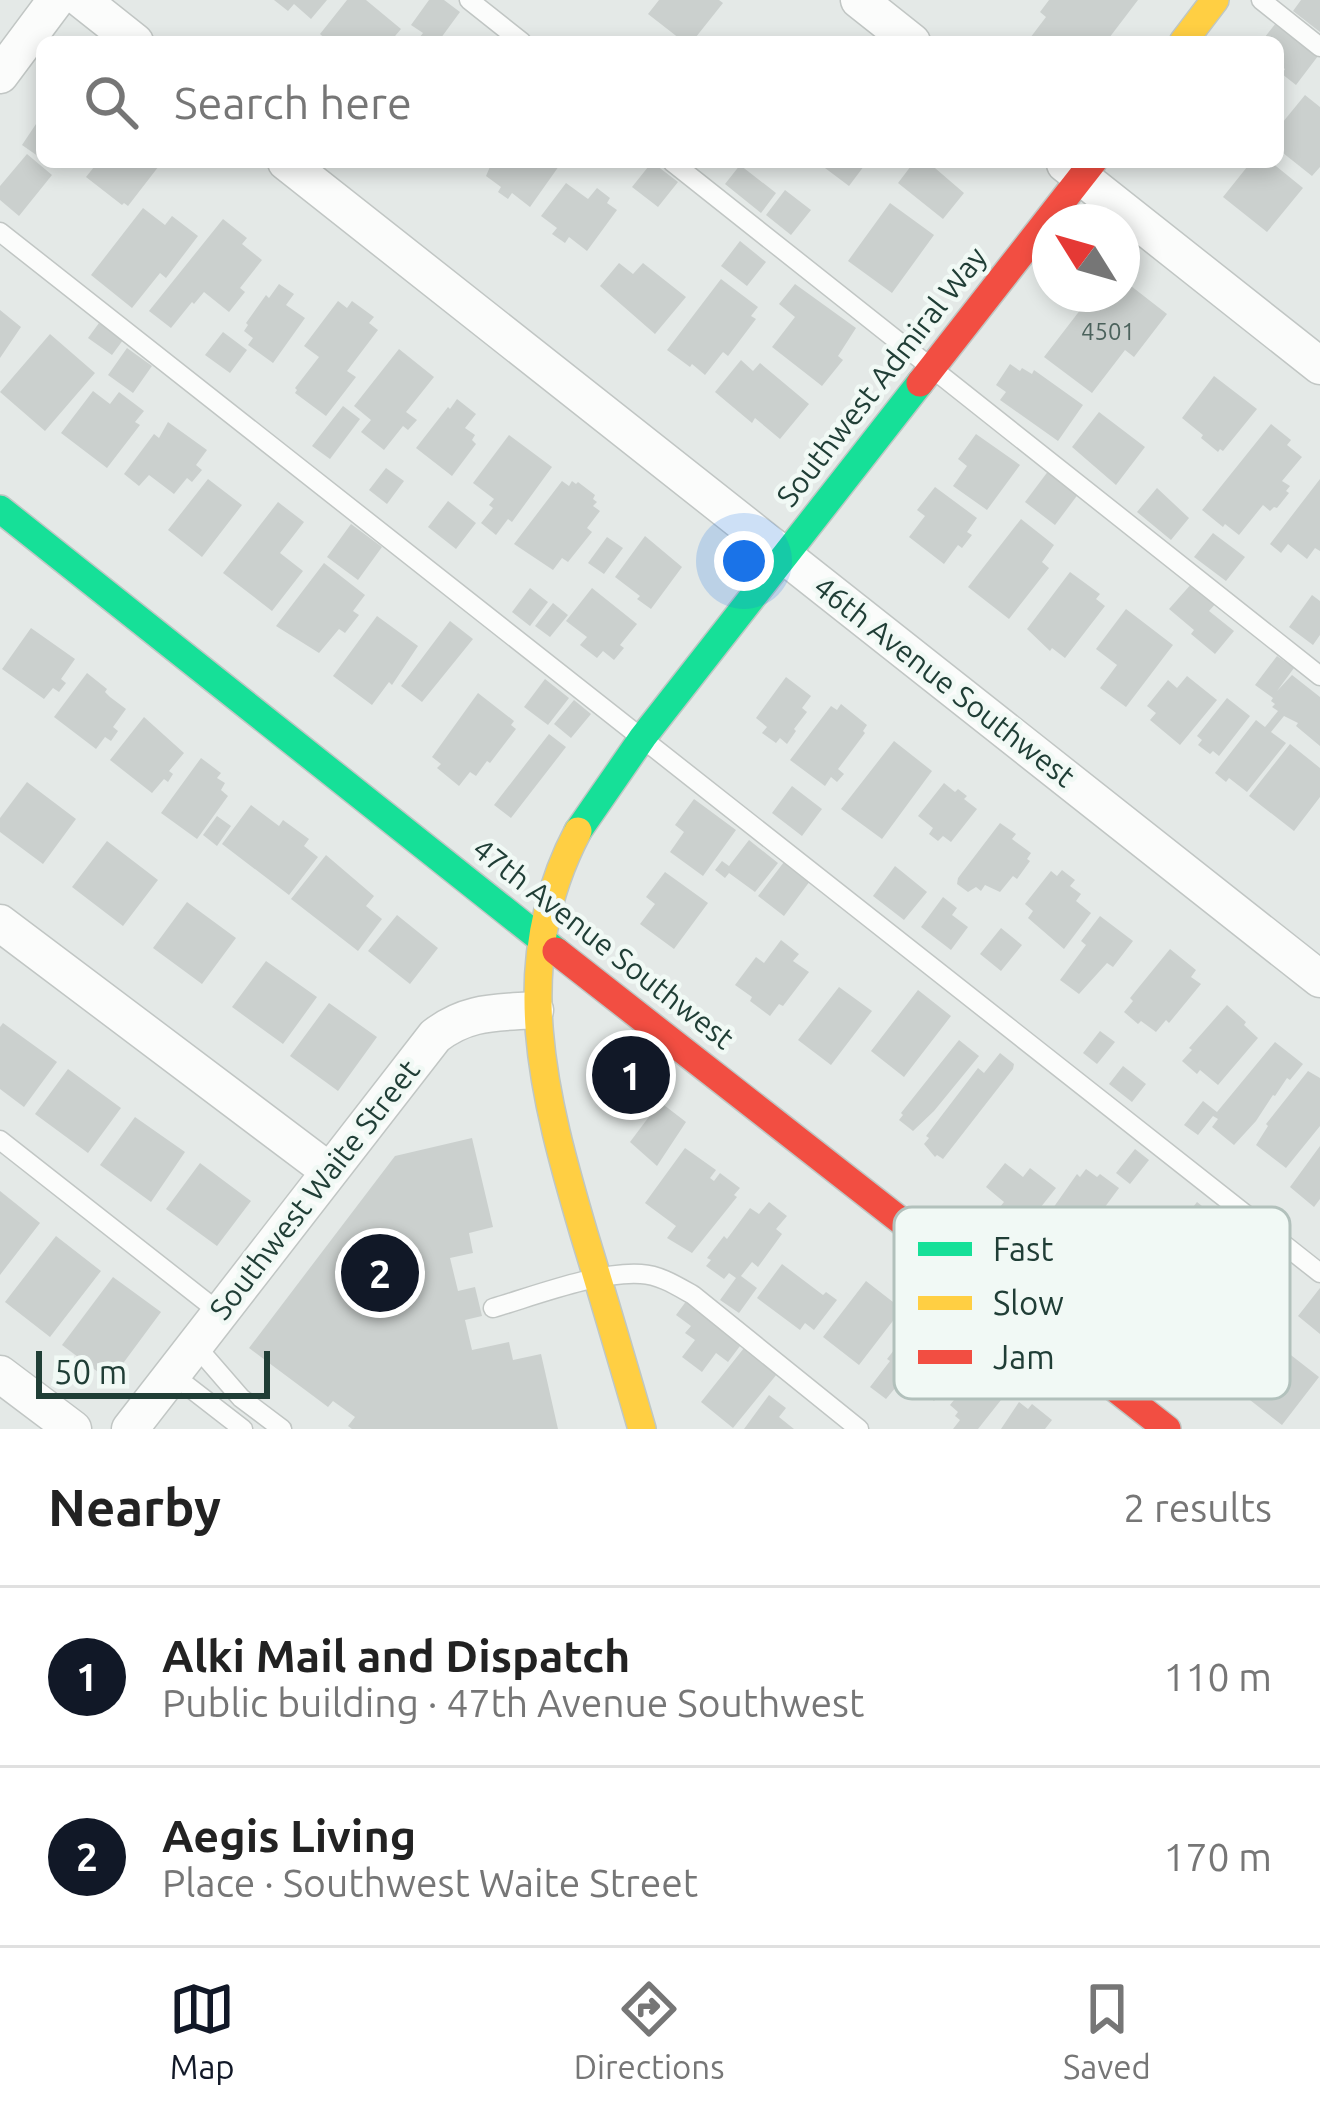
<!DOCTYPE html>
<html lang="en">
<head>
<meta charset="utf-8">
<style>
  body { margin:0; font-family:Ubuntu,sans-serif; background:#f6f6f6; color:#222 }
  .compass { position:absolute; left:1032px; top:204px; width:108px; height:108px; border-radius:50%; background:#fff; box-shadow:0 6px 18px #0003; rotate:307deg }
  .scale { position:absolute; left:36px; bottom:30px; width:234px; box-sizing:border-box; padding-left:12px; border:6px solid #203e36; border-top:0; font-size:33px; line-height:42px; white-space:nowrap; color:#203e36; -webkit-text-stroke:9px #f1f9f5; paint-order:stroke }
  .you { position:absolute; left:744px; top:561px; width:42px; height:42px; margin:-30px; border:9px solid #fff; border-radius:50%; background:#1a73e8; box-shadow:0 0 0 18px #1a73e833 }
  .badge { display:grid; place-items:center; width:78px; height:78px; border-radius:50%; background:#111827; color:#fff; font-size:39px; font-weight:700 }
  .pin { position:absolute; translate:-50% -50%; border:6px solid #fff; box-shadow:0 3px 12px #0006 }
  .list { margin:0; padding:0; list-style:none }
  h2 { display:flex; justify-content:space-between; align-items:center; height:156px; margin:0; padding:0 48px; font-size:51px }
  h2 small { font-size:39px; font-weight:400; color:#767676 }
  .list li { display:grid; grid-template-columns:78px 1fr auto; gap:36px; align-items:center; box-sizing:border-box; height:180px; padding:0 48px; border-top:3px solid #e0e0e0 }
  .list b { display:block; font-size:45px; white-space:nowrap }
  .list p { margin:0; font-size:39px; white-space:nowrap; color:#767676 }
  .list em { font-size:39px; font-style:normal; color:#767676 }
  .icon { flex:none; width:66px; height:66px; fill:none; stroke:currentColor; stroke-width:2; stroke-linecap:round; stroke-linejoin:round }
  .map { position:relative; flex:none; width:1320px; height:1429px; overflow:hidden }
  .search { position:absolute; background:#fff; box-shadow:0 6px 18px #0003; left:36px; right:36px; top:36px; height:132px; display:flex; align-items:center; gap:30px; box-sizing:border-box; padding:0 42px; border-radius:18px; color:#767676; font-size:45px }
  .sheet { height:516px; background:#fff }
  nav { display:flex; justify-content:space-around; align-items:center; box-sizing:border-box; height:168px; border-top:3px solid #e0e0e0; background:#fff; font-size:33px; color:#767676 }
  nav a { display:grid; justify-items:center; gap:6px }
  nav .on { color:#111827 }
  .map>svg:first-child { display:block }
  .building { fill:#cbd0ce }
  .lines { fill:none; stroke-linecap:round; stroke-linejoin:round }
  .lane-casing { stroke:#c1c6c4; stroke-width:21 }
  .street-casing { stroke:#c1c6c4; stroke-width:39 }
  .fast-casing { stroke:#bfc7c4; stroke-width:30 }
  .slow-casing { stroke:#bfc7c4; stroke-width:30 }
  .jam-casing { stroke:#bfc7c4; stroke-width:30 }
  .lane { stroke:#fbfcfb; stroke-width:18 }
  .street { stroke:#fbfcfb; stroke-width:36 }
  .fast { stroke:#16e098; stroke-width:27 }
  .slow { stroke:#ffcf43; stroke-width:27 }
  .jam { stroke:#f24e42; stroke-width:27 }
  .labels { text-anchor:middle; stroke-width:9; stroke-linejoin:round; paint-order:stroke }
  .number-label { font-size:24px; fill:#4c635d }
  .street-label { font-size:30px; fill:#203e36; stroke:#f1f9f5 }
  .key { fill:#f1f9f5; stroke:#b2c1bc; stroke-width:3 }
  .key-label { font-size:33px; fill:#203e36 }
</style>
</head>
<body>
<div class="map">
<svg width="1320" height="1429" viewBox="0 0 1320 1429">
  <rect width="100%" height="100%" fill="#e4e9e7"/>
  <!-- building -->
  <path class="building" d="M274 0H327L311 19 294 4 288 11Z
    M347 0H366L401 29 390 42H329L320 34Z
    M429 0H444L460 12 438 42H416L423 33 411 25Z
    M659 0H719L723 3 692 42H684L648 14Z
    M1049 0H1138L1106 42 1099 40 1097 42H1027L1046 17 1040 12Z
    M1301 0H1320V32L1293 11Z
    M1276 23 1318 56 1296 85 1282 74 1285 69 1278 64V42H1261Z
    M1305 95 1320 107V167L1312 176 1278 149V128Z
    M42 115V159L22 145Z
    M27 154 52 175 19 216 0 200V186Z
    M98 162H162L128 206 124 203 122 205 86 177Z
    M492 162H554L559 166 530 207 512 193 508 199 498 192 501 187 486 176Z
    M652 162 678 182 658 207 632 187Z
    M817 162H867L849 186Z
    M914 162H928L964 193 943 219 898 183Z
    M1251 162H1271L1303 188 1267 232 1223 197Z
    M740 165 776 193 761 213 725 184Z
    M566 183 588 199 597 188 610 198 607 203 617 210 587 251 569 237 565 243 552 234 557 228 541 216Z
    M785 190 811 210 791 235 766 215Z
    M890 203 934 235 892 293 848 261Z
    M143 208 165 225 172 216 198 236 166 278 160 273 132 308 91 275Z
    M223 219 247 238 242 244 262 260 240 288 245 292 229 312 204 292 194 304 192 302 171 328 149 311Z
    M740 241 766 262 747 286 721 266Z
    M619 263 633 274 643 263 686 297 655 334 600 286Z
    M721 279 758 307 751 316 756 319 728 356 723 352 705 375 692 364 690 367 667 350Z
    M1122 279 1167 314 1134 357 1125 350 1092 393 1044 357 1084 305 1073 297 1075 294H1122Z
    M279 284 294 294 286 305 305 318 273 363 248 345 253 338 244 331 248 325 246 323 266 295 269 298Z
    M795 284 856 328 838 356 843 360 822 386 772 347 795 317 779 304Z
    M338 301 347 308 352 301 374 317 369 323 378 330 347 371 356 377 326 416 295 393 297 390 295 388 319 357 304 346Z
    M0 310 21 327 0 358Z
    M99 323 123 340 112 355 88 338Z
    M223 332 247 350 230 373 205 355Z
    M50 334 95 373 45 431 0 392Z
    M127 348 152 366 133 393 108 375Z
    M399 349 434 377 406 412 417 420 408 430 403 426 384 450 361 432 371 420 354 406Z
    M741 360 753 371 760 363 809 404 780 439 755 418 752 423 715 392Z
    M1010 364 1020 371 1022 368 1032 374 1034 370 1083 405 1058 441 1000 400 1006 392 996 385Z
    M1214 376 1257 409 1223 451 1220 449 1218 452 1201 438 1203 435 1182 418Z
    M93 391 110 404 119 392 144 411 135 422 140 425 107 468 61 433Z
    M457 399 476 414 465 428 475 435 472 440 476 444 452 476 416 448 448 407 450 409Z
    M343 406 360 419 330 459 312 446Z
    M1099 412 1145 447 1116 485 1072 447Z
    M168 422 207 450 196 465 202 470 192 482 187 478 174 494 149 475 139 486 124 474 154 434 159 438Z
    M1271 424 1291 440 1287 445 1302 457 1282 481 1290 486 1286 491 1289 493 1277 508 1274 507 1270 511 1263 505 1239 535 1225 524 1223 527 1202 510Z
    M976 434 1020 465 987 510 953 486 967 466 958 459Z
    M509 435 552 467 512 522 508 519 496 535 481 523 493 508 489 505 494 499 473 483Z
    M386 468 404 481 387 504 369 490Z
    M1049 470 1079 493 1055 525 1025 502Z
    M208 479 242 505 202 557 168 530Z
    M1320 479V551L1315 548 1307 559 1288 544 1281 553 1270 544Z
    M562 481 569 486 572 481 576 484 578 482 595 495 593 499 597 502 593 506 600 511 587 528 592 532 568 562 562 558 553 570 514 544Z
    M935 487 977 518 967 532 972 535 962 548 958 545 944 564 909 537 925 516 917 510Z
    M1157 488 1189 518 1171 540 1137 512Z
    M448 501 476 523 456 549 428 527Z
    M278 502 304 522 280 553 303 571 272 611 223 573Z
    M1021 519 1054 545 1042 562 1049 568 1009 619 968 587Z
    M351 524 382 547 358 580 327 557Z
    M1213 533 1245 557 1226 581 1194 557Z
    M645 536 682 567 651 609 637 599 640 596 615 577Z
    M607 537 623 548 604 574 588 563Z
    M324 563 365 595 353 611 359 615 345 633 339 629 319 653 276 626Z
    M1070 572 1100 594 1096 599 1105 606 1065 658 1052 648 1050 651 1027 629Z
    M1193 582 1217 602 1209 611 1234 631 1215 654 1191 634 1194 630 1169 609Z
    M530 588 548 602 530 626 512 612Z
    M592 588 637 624 620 645 624 648 614 660 603 651 597 658 580 645 587 637 566 621Z
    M1312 595 1320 601V635L1313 645 1289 627Z
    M553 603 568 615 550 637 535 626Z
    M1126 609 1173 645 1126 707 1100 688 1117 665 1096 649Z
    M377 616 418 646 392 685 389 682 372 705 333 676Z
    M450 621 473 639 422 702 401 686Z
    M31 628 75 659 61 679 66 683 59 692 53 688 44 699 2 669Z
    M1277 656 1294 668 1277 691 1292 675 1320 697V746L1296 726 1298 723 1284 716 1271 732 1286 743 1247 792 1229 778 1226 782 1215 773 1256 720 1265 727 1278 711 1272 707 1275 704 1271 701 1273 698 1255 685Z
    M87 673 107 689 105 692 110 697 126 709 113 727 118 731 111 741 105 737 96 749 54 717Z
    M1187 676 1217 700 1180 745 1150 720 1156 713 1147 706 1168 680 1177 688Z
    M786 677 811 696 802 708 807 712 794 729 796 731 787 744 780 738 776 743 762 733 767 727 756 718Z
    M545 679 569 698 548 725 524 707Z
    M478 693 514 721 511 725 516 729 490 763 487 761 476 776 470 772 459 786 437 768 441 764 432 757Z
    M1227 698 1250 716 1219 756 1213 751 1210 754 1198 745 1202 740 1197 736Z
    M574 700 591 714 571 738 554 724Z
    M841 704 867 725 863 731 865 733 838 769 844 774 837 782 831 777 825 786 790 760 831 706 837 710Z
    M144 717 184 753 169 771 173 774 168 782 164 779 152 793 110 760Z
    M549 734 566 747 511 818 494 805Z
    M894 741 932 771 882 839 841 809Z
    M1290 744 1320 768V797L1294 831 1249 796Z
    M201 758 221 773 217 778 225 783 221 790 228 796 197 839 161 813Z
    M27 782 76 819 43 864 0 832V818Z
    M944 783 955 792 958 789 967 796 964 799 977 809 951 842 943 836 938 841 929 834 933 828 918 816Z
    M792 786 822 809 802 836 772 813Z
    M694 799 736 830 703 876 670 852 684 832 675 825Z
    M251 805 279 826 283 820 309 839 304 846 318 857 289 895 222 844Z
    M217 816 231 826 217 846 203 835Z
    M1000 823 1016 834 1012 839 1031 853 1027 859 1030 861 1017 879 1013 876 1000 892 985 885 981 891 976 887 968 892 957 884 958 878Z
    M749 840 778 863 755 892 729 873 725 878 715 870 722 861 729 866Z
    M107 841 158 880 123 926 72 887Z
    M326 855 374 896 366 906 382 919 358 951 291 899Z
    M784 862 810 881 784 916 758 896Z
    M895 866 927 892 904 920 873 896Z
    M1062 870 1075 880 1070 886 1081 894 1076 901 1091 913 1064 949 1028 918 1033 911 1025 904 1051 871 1057 876Z
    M665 872 708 903 674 949 640 924 655 904 646 897Z
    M943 897 957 908 952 915 968 927 951 950 921 927Z
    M187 902 236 938 202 984 153 948Z
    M397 915 438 948 410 984 368 951Z
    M1100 916 1133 941 1113 967 1107 963 1079 994 1060 980 1086 945 1081 941Z
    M1001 928 1022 945 1001 971 980 954Z
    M781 940 799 954 793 961 809 972 783 1006 779 1004 770 1016 750 1001 752 997 735 985 756 957 764 963Z
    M1170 949 1196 970 1191 977 1201 984 1169 1023 1166 1020 1156 1032 1141 1021 1138 1024 1124 1012 1133 1001 1130 998Z
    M266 961 317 997 283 1044 232 1007Z
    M839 987 872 1011 831 1065 798 1040Z
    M918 990 951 1016 904 1077 871 1051Z
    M329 1003 377 1037 338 1091 290 1056Z
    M1227 1005 1246 1022 1244 1025 1258 1038 1218 1085 1200 1070 1197 1074 1182 1061 1192 1050 1189 1048Z
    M3 1023 57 1062 24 1107 0 1089V1027Z
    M1100 1031 1115 1042 1097 1064 1083 1053Z
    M959 1040 979 1056 934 1111 913 1131 899 1120 903 1115 901 1113Z
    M616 1041 660 1079 628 1120 608 1051Z
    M1275 1042 1303 1064 1290 1080 1287 1078 1275 1096 1273 1095 1256 1121 1234 1145 1212 1127 1218 1119 1213 1116 1198 1135 1184 1125 1203 1101 1217 1112Z
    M1000 1053 1014 1064 1013 1069 943 1159 937 1155 935 1157 924 1144 929 1138 926 1136 978 1068 984 1073Z
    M1123 1066 1146 1084 1132 1102 1109 1084Z
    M68 1069 121 1108 88 1153 35 1114Z
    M1308 1071 1320 1078V1126L1286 1168 1256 1145 1268 1126 1266 1124Z
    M660 1102 686 1122 657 1166 630 1142Z
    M135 1117 185 1152 151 1202 100 1165Z
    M472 1138 493 1227 469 1233 473 1253 450 1258 458 1291 475 1287 482 1316 465 1320 472 1350 509 1342 513 1360 541 1354 558 1429H352L348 1426 355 1417 333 1401 328 1407 249 1348 395 1156Z
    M1320 1146V1199L1314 1207 1290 1187Z
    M685 1148 716 1170 710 1178 714 1181 720 1173 740 1188 734 1195 737 1197 692 1253 667 1238 676 1226 645 1203Z
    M1135 1149 1149 1160 1130 1184 1116 1173Z
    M200 1163 251 1201 217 1246 166 1209Z
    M1005 1163 1023 1177 1030 1168 1056 1188 1013 1242 988 1222 1004 1202 986 1187Z
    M1086 1169 1097 1177 1100 1174 1119 1188 1076 1246 1062 1235 1057 1241 1039 1228 1077 1174 1080 1177Z
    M0 1191 40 1223 0 1275Z
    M769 1202 787 1216 776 1229 782 1234 758 1267 752 1262 741 1276 757 1288 739 1313 720 1300 736 1278 729 1273 724 1279 706 1266 711 1260 707 1258 724 1236 727 1239 750 1208 759 1214Z
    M1197 1202 1212 1214 1191 1241 1176 1229Z
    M1148 1206 1169 1223 1150 1246 1146 1242 1107 1288 1091 1274 1097 1266 1083 1255 1115 1216 1118 1219 1122 1215 1133 1224Z
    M56 1236 101 1271 50 1337 5 1302Z
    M782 1264 823 1295 826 1292 837 1300 814 1330 805 1323 800 1330 757 1298Z
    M113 1277 161 1312 110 1381 62 1345Z
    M866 1281 902 1309 859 1365 823 1337Z
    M1320 1288V1334L1298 1316Z
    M687 1300 743 1342 728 1362 716 1353 702 1372 682 1357 695 1340 685 1333 691 1326 676 1315Z
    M943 1324 975 1349 934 1401 906 1375 886 1399 870 1387 890 1361 887 1359 912 1327 930 1341Z
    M744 1348 777 1374 733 1428 701 1402Z
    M985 1349 1020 1376 978 1429H953L960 1420 955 1416 958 1412 950 1405 966 1385 960 1381Z
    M1287 1352 1319 1377 1282 1425 1250 1400Z
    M769 1395 786 1408 779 1417 794 1429H744Z
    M1019 1402 1028 1409 1032 1404 1052 1420 1045 1429H1001Z"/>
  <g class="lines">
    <defs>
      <path id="lane" d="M469 0 522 42
        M1261 0 1320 47
        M672 162 1320 676
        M0 232 1320 1273
        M0 1140 219 1312
        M493 1308C534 1296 599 1271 641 1274 660 1275 677 1286 693 1295L859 1429
        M195 1345 241 1398 282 1429
        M172 1374 243 1429"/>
      <path id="street" d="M82 0 135 42
        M859 0 912 42
        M0 75 56 0
        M286 162 1320 979
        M1065 164 1320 366
        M0 923 329 1171
        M0 1374 73 1429
        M130 1429 435 1036C467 1011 495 1013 535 1010"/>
      <path id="fast" d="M0 509 556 951
        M578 831 643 737 920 383"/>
      <path id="slow" d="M1183 42 1215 0
        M578 831C507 965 544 1098 584 1234 604 1299 623 1364 642 1429"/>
      <path id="jam" d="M920 383 1093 162
        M556 951 1167 1429"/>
    </defs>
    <!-- lane casing -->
    <use href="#lane" class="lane-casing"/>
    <!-- street casing -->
    <use href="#street" class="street-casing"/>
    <!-- fast casing -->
    <use href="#fast" class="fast-casing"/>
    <!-- slow casing -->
    <use href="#slow" class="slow-casing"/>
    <!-- jam casing -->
    <use href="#jam" class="jam-casing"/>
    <!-- lane -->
    <use href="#lane" class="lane"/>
    <!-- street -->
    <use href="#street" class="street"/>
    <!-- fast -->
    <use href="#fast" class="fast"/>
    <!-- slow -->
    <use href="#slow" class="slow"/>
    <!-- jam -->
    <use href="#jam" class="jam"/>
  </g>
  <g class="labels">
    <!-- number labels -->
    <g class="number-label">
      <text x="1108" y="340">4501</text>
    </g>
    <!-- street labels -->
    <g class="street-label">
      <text transform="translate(882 377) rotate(-52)" y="10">Southwest Admiral Way</text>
      <text transform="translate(944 682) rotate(38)" y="10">46th Avenue Southwest</text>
      <text transform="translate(603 944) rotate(38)" y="10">47th Avenue Southwest</text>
      <text transform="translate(315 1190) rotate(-52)" y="10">Southwest Waite Street</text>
    </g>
  </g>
  <!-- legend -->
  <rect x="894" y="1207" width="396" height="192" rx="18" class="key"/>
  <rect x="918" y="1242" width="54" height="14" fill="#16e098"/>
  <rect x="918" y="1296" width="54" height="14" fill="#ffcf43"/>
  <rect x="918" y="1350" width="54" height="14" fill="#f24e42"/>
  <g class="key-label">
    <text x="993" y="1261">Fast</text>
    <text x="993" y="1315">Slow</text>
    <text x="993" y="1369">Jam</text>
  </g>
</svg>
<svg class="compass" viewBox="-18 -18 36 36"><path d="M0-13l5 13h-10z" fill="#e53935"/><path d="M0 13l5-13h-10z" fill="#767676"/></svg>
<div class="scale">50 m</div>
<div class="you"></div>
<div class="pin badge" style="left:631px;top:1075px">1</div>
<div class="pin badge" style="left:380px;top:1273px">2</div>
<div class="search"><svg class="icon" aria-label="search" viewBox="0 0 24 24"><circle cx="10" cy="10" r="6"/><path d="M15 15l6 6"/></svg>Search here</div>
</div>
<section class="sheet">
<h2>Nearby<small>2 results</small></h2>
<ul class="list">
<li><span class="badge">1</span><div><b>Alki Mail and Dispatch</b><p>Public building · 47th Avenue Southwest</p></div><em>110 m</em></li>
<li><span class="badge">2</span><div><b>Aegis Living</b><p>Place · Southwest Waite Street</p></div><em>170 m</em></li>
</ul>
</section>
<nav>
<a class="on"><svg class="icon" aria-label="map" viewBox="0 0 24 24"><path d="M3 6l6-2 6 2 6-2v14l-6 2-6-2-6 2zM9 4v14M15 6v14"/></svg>Map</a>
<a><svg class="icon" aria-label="directions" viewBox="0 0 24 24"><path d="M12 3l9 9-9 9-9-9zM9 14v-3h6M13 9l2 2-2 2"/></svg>Directions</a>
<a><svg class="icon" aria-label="saved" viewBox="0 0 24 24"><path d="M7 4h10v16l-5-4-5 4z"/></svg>Saved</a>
</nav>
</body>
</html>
